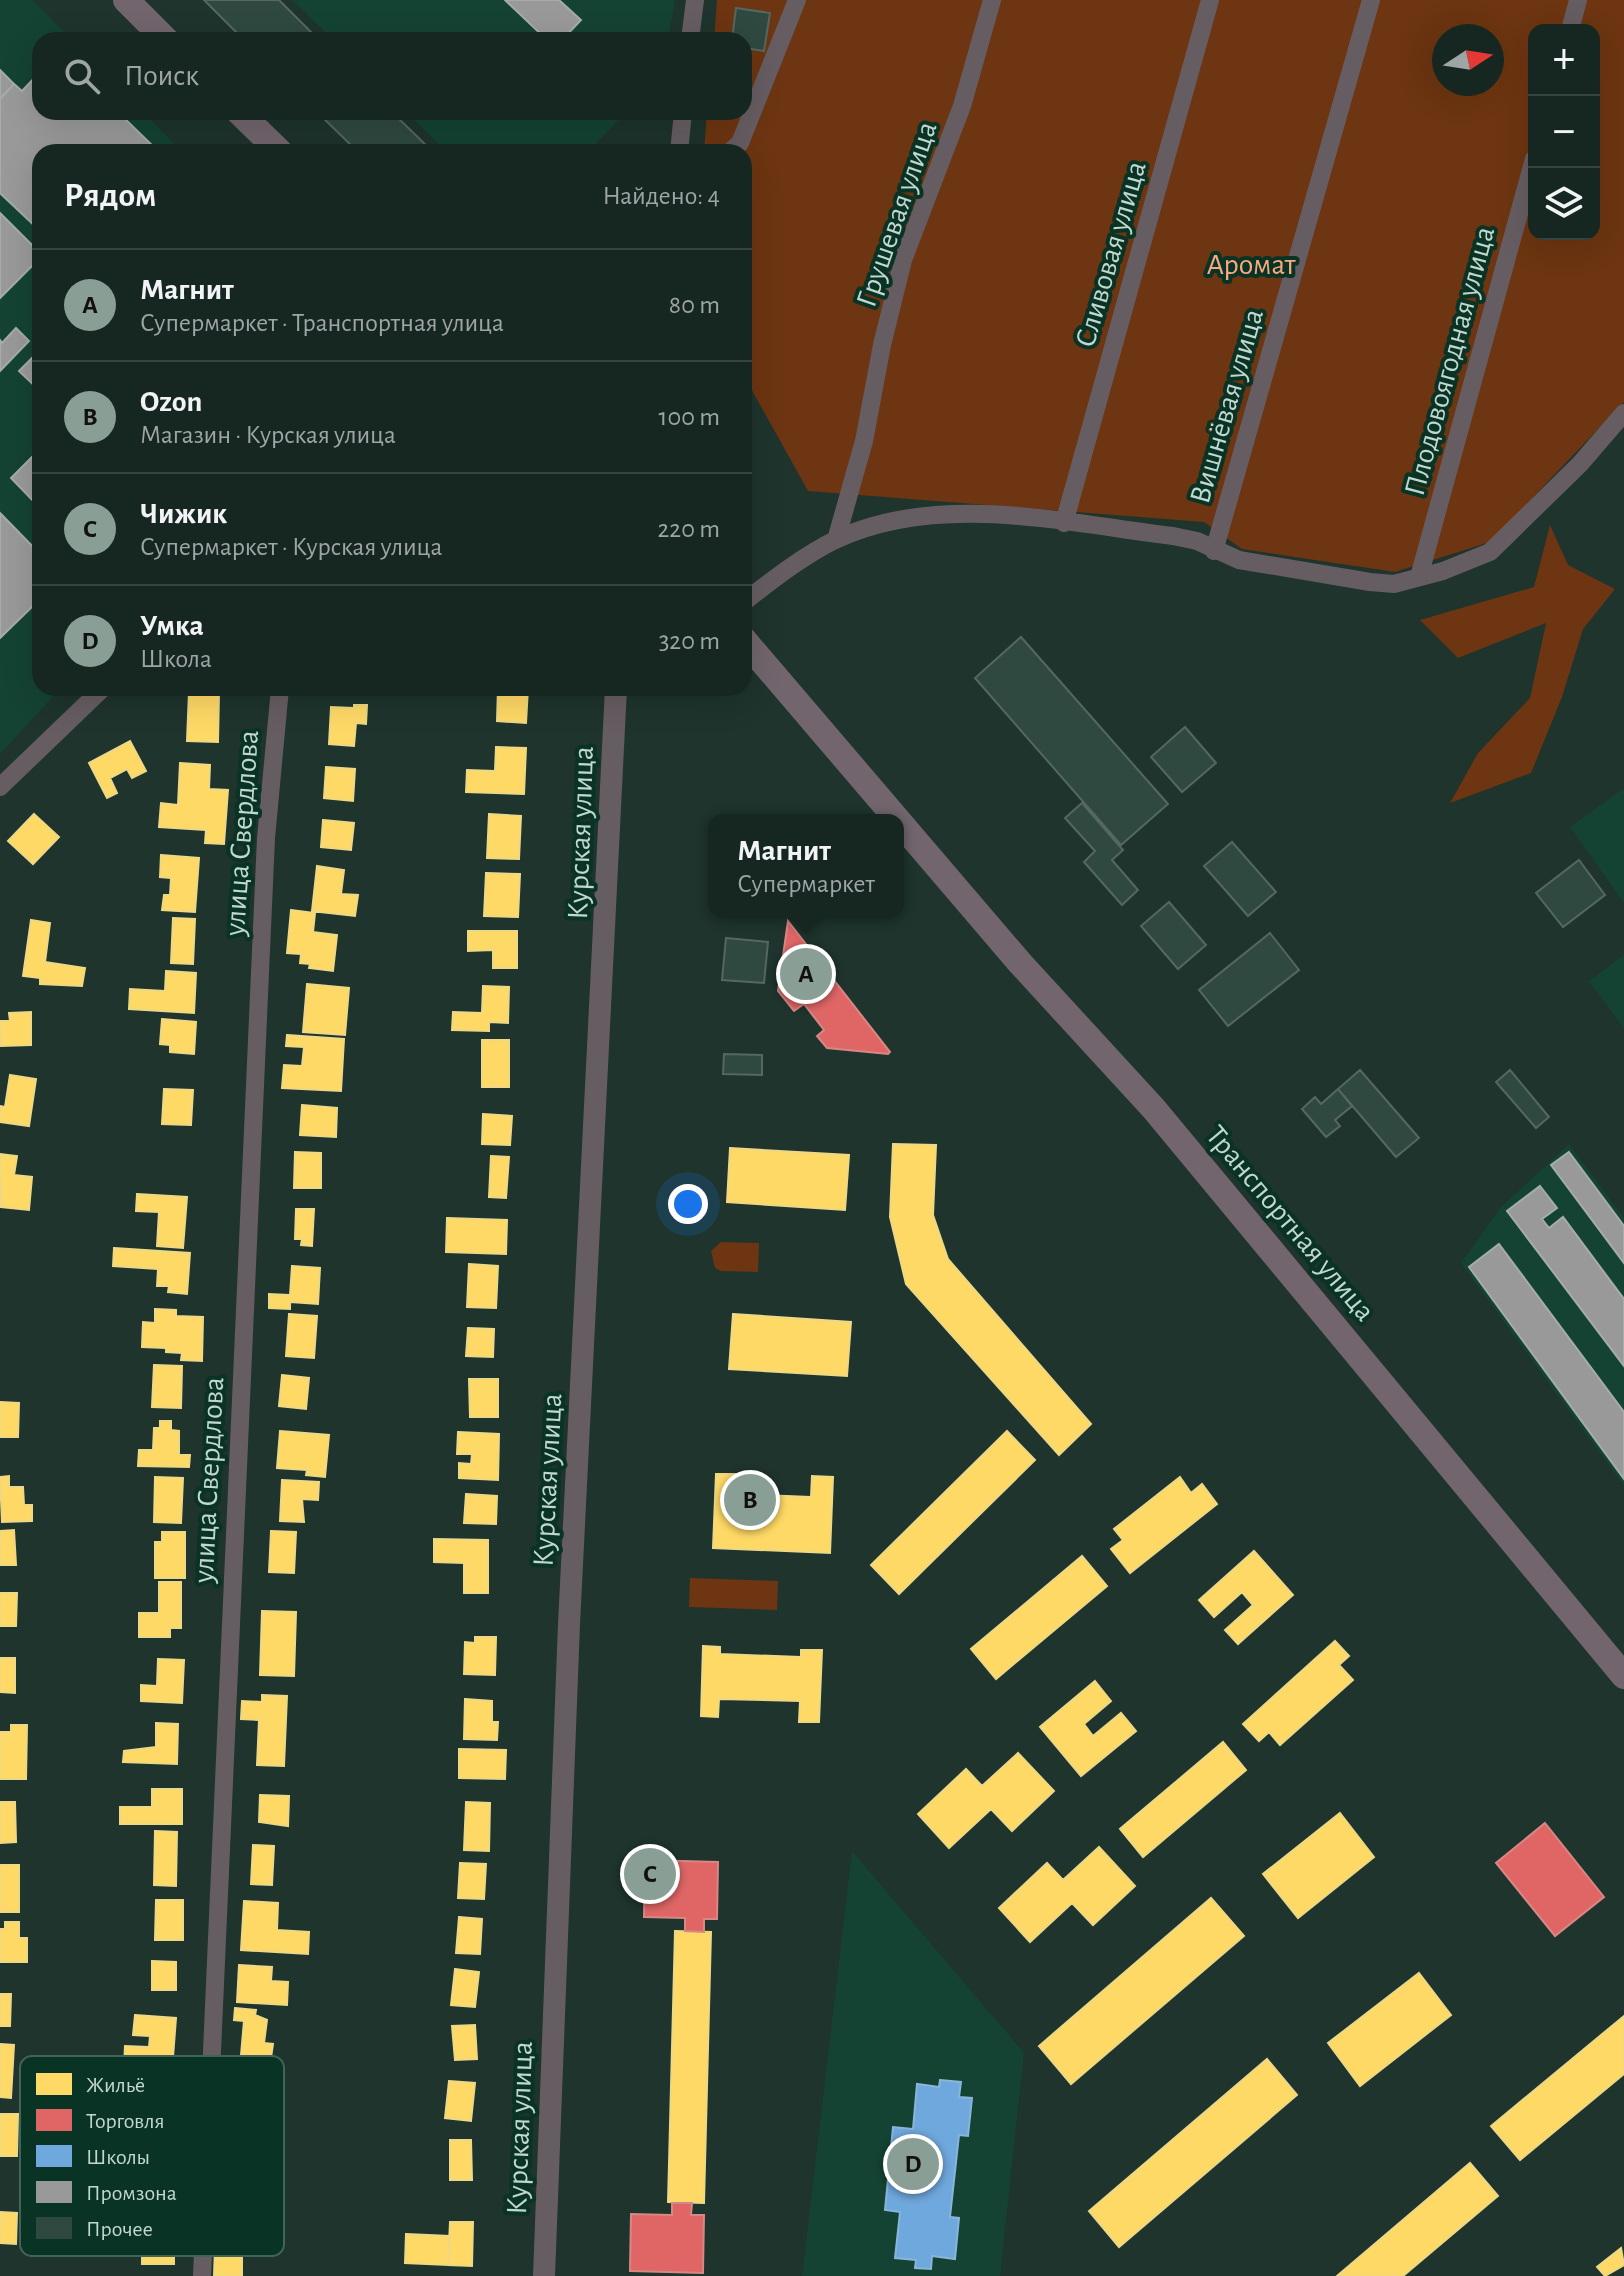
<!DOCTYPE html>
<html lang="ru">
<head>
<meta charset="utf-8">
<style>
  body { margin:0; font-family:"Alegreya Sans",sans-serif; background:#1f2f2a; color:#f1f3f6 }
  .controls { position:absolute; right:24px; top:24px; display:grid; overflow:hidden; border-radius:16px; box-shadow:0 8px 32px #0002 }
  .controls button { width:72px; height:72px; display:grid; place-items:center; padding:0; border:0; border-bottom:2px solid #35443f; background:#162721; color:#f1f3f6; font:40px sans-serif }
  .compass { position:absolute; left:1432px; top:24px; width:72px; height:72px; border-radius:50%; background:#162721; box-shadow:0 8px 32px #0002; rotate:78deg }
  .you { position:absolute; left:688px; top:1204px; width:28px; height:28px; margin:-20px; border:6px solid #fff; border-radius:50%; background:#1a73e8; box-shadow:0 0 0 12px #1a73e833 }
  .badge { display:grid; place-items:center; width:52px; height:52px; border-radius:50%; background:#899e95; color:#111; font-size:26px; font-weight:700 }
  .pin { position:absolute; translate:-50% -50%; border:4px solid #fff; box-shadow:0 2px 8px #0006 }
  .popup { position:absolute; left:708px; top:814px; width:196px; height:104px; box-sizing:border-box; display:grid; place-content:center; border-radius:16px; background:#162721; filter:drop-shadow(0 2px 6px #0005); font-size:26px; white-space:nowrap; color:#9ea5a5 }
  .popup b { font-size:30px; color:#f1f3f6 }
  .popup::after { content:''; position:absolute; left:50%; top:100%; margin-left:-16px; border:16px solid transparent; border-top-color:#162721 }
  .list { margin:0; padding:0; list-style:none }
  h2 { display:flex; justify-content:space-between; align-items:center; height:104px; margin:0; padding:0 32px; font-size:34px }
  h2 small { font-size:26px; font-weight:400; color:#9ea5a5 }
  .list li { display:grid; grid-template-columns:52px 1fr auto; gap:24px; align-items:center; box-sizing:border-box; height:112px; padding:0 32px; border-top:2px solid #35443f }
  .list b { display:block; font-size:30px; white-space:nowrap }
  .list p { margin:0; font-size:26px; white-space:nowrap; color:#9ea5a5 }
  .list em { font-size:26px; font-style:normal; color:#9ea5a5 }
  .icon { flex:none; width:44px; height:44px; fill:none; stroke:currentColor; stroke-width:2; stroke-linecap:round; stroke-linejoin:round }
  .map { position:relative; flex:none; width:1624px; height:2276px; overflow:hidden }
  .search { position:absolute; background:#162721; box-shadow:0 8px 32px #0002; left:32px; top:32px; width:720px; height:88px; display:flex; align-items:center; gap:20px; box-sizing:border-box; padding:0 28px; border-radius:24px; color:#9ea5a5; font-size:30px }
  .panel { position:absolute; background:#162721; box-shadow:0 8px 32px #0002; left:32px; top:144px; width:720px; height:552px; border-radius:24px }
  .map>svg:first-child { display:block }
  .built { fill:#144333 }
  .green { fill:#6d3511; fill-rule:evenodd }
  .homes { fill:#ffd966; stroke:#edd885; stroke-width:2 }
  .shops { fill:#e06666; stroke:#d78885; stroke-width:2 }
  .schools { fill:#6fa8dc; stroke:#88b6d8; stroke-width:2 }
  .industry { fill:#999; stroke:#a5aca9; stroke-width:2 }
  .building { fill:#2f4940; stroke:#556760; stroke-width:2 }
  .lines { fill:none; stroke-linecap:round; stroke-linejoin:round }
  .minor { stroke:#665d62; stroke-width:18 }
  .tertiary { stroke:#665d62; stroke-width:22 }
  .secondary { stroke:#72656d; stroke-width:26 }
  .labels { text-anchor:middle; stroke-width:8; stroke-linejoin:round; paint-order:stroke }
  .street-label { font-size:30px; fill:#c2d7ce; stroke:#093325 }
  .park-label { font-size:30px; fill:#f9a881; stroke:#093325 }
  .key { fill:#093325; stroke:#406458; stroke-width:2 }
  .key-label { font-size:22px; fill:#c2d7ce }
</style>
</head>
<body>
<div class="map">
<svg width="1624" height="2276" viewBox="0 0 1624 2276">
  <rect width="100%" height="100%" fill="#1e342c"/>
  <!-- built -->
  <path class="built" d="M0 0H33L72 40H40V112H143L182 152H40V688H61L0 754Z
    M292 0H675L668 40H333Z
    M406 112H626L588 152H447Z
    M1624 788V903L1570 827Z
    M1624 955V1029L1589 981Z
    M1569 1144 1624 1218V1486L1461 1263 1501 1207Z
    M852 1851 1024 2053 1000 2276H802Z"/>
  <!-- green -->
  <path class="green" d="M717 0H1624V402L1490 542 1395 572 1242 549 1204 522 808 491 744 376V152H704L707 112H744V40H714ZM1534 30H1594V234H1534ZM1444 36H1492V84H1444Z
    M1550 525 1568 565 1615 589 1583 629 1562 697 1531 773 1450 803 1478 753 1530 698 1546 623 1458 658 1420 620 1534 587Z
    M721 1242 759 1243 758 1272 721 1271 715 1268 711 1251Z
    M690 1578 778 1581 777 1610 689 1607Z"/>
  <!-- homes -->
  <path class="homes" d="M341 688H386V693L341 692Z
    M498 688H528L526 723 497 721Z
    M189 692 219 693 218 742 187 741Z
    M354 705H367L366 724 356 723 354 746 329 744 331 707 354 708Z
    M130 741 146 771 132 778 127 769 110 778 117 793 107 798 89 763Z
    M496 747 526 748 524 794 466 792 467 770 495 771Z
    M180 763 210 765 209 789 228 790 224 844 205 843 206 830 159 827 161 803 178 805Z
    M326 767 355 769 353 801 324 798Z
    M34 814 59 837 33 864 8 841Z
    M489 814 521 816 519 859 487 858Z
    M323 820 354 823 351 850 321 847Z
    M161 855 199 858 195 912 162 910 164 895H170L171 878 160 877Z
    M317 866 344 870 341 894 358 895 355 916 312 911Z
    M486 873 520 874 518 917 484 916Z
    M291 910 315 913 313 932 337 935 333 971 309 968 310 964 300 963 301 954 287 953Z
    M173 918 195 919 193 964 171 963Z
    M31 920 50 923 45 962 85 968 82 986 40 984V978L23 976Z
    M468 931H517V968H493V950L468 951Z
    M166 971 196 973 194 1013 129 1009 130 989 165 991Z
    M307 984 349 988 345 1035 303 1032Z
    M483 986 509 987 508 1023 489 1022V1031L452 1030 453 1012 482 1013Z
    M31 1012V1045L1 1046 0 1021H10L9 1013Z
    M162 1019 196 1022 194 1054 170 1052V1045L160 1044Z
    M287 1035 344 1039 341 1091 282 1088 284 1065 302 1066 304 1047 286 1046Z
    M482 1040H509V1087H482Z
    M10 1075 36 1079 29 1126 0 1122V1106L5 1107Z
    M164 1089 193 1090 191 1125 162 1124Z
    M302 1105 337 1108 336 1137 300 1135Z
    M483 1114 512 1116 510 1145 482 1144Z
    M893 1144 936 1145 933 1215 948 1259 1091 1424 1059 1455 906 1284 890 1217Z
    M730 1148 849 1155 845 1210 727 1202Z
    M295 1152 321 1153V1188H294Z
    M0 1154 17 1156 14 1175 32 1177 29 1210 1 1207Z
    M491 1156 509 1157 506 1198 489 1197Z
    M137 1194 187 1197 183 1248 157 1246 159 1212 136 1211Z
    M296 1209H314L312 1246 301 1245 302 1239H295Z
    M447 1218 507 1220 506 1254 446 1252Z
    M114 1248 190 1253 187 1294 168 1292 169 1286H157L158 1269 113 1266Z
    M469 1264 498 1266 496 1308 467 1307Z
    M292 1266 320 1268 318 1304 290 1302V1309L269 1308V1294L290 1295Z
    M155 1309 176 1310V1316L203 1317 202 1361 181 1360 182 1353 166 1352V1348L142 1347 143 1322 155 1323Z
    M289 1314 317 1316 314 1358 286 1356Z
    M733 1314 851 1322 847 1376 729 1369Z
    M468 1328 494 1329 493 1357 466 1356Z
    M154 1365 182 1366 181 1408 152 1407Z
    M282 1375 309 1378 306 1409 279 1406Z
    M469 1379H498V1417H470Z
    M0 1402 19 1403 18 1437H0Z
    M160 1421H171V1430L179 1431V1455H190L189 1467 138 1466 139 1450H153L154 1428H160Z
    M280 1431 329 1435 325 1477 306 1475 307 1470 277 1468Z
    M1007 1431 1035 1460 899 1594 871 1565Z
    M458 1432 499 1434 498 1480 459 1478V1463L471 1464 472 1454H457Z
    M716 1474H736V1494L811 1497 812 1476 833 1477 830 1553 713 1548Z
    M9 1476V1487H23L24 1505H32V1521L2 1522 0 1477Z
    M155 1477 183 1478 181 1523 154 1522Z
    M1180 1477 1191 1493 1202 1484 1217 1504 1130 1573 1111 1549 1123 1540 1114 1529Z
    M282 1480 319 1482 318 1500 302 1499 304 1522 280 1521Z
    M466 1494 497 1496 496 1524 464 1523Z
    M14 1530 16 1565H0V1531Z
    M271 1531 296 1532 294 1573 269 1572Z
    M162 1532H185V1578H155V1542H162Z
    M434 1539 488 1540V1593H464V1563L434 1562Z
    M1254 1551 1293 1595 1238 1644 1225 1630 1253 1605 1242 1592 1214 1617 1199 1600Z
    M1082 1556 1107 1586 996 1679 971 1649Z
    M159 1582H181V1628H170V1637H139V1613H159Z
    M0 1593H17L16 1626H0Z
    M262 1611 296 1612 294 1676 260 1675Z
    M475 1637H496L495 1675 464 1674 465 1642 475 1643Z
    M1335 1641 1349 1656 1339 1665 1353 1680 1280 1745 1269 1732 1259 1741 1243 1724Z
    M703 1646 720 1647V1654L801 1657V1650H822L819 1722H799L800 1701 719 1699 718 1717 701 1716Z
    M0 1658H15V1693L0 1692Z
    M158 1659 184 1660 182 1703 141 1701V1685L157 1686Z
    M1095 1681 1111 1701 1084 1724 1093 1736 1121 1713 1136 1731 1081 1776 1040 1727Z
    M262 1695 287 1696 284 1766 257 1765 259 1720 241 1719 242 1701 262 1702Z
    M465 1699 492 1701V1722H498L497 1740 464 1739Z
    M156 1723 178 1724 177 1764 123 1762 124 1751 156 1747Z
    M11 1725H27L26 1779H0V1732H11Z
    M1223 1742 1246 1770 1143 1857 1120 1829Z
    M459 1749 506 1750 505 1779 459 1778Z
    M1018 1753 1054 1791 1012 1831 991 1809 949 1848 918 1814 966 1769 982 1786Z
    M152 1789H182V1824H120V1807H152Z
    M260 1795 289 1796 288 1826 259 1822Z
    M0 1802H15L16 1842 0 1843Z
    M466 1802 490 1803 489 1851 464 1850Z
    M1340 1813 1374 1857 1298 1918 1263 1874Z
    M155 1831 177 1832 176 1886 154 1885Z
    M253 1845 274 1846 272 1885 251 1884Z
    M1099 1847 1135 1886 1093 1925 1072 1903 1030 1942 999 1908 1047 1863 1063 1880Z
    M460 1863 486 1864 484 1899 458 1898Z
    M0 1865H19V1912H0Z
    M1211 1898 1244 1936 1071 2084 1039 2046Z
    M156 1900H183V1940H155Z
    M244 1901 278 1903 277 1930 309 1932 308 1954 241 1950Z
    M459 1917 482 1919 480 1954 456 1953Z
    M5 1922H19V1938H27V1962H0V1929H5Z
    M675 1931 711 1932 704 2203 668 2202Z
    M152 1961 176 1962V1990H152Z
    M239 1965 272 1967 271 1981 288 1982 287 2005 237 2002Z
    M455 1969 479 1972 475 2007 451 2005Z
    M1419 1973 1451 2015 1360 2086 1328 2043Z
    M0 1994H11L10 2026H0Z
    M235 2008 256 2010 255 2015 267 2020 264 2043 273 2044 271 2058 241 2055 244 2021 234 2020Z
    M135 2015 176 2018 173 2057 190 2059 189 2070 124 2065 125 2046 149 2047 150 2036 133 2035Z
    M1624 2016V2074L1520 2160 1491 2126Z
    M475 2025 477 2059 455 2060 452 2026Z
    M0 2044 14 2045 11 2098 0 2097Z
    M1267 2059 1297 2095 1119 2247 1089 2211Z
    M232 2072 274 2074 273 2102 231 2099Z
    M142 2073 159 2074V2082H175L174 2112 136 2111 138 2082H142Z
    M449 2081 475 2083 471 2121 445 2118Z
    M0 2114H18L17 2156H0Z
    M145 2125H172L170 2154H154V2143H145Z
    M232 2126 270 2128 269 2158 231 2157Z
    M450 2140H471L472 2180H450Z
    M1470 2163 1498 2196 1403 2276H1337Z
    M218 2185 249 2188 245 2227 214 2224Z
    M116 2203H174V2264H142V2242L131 2241 130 2216H116Z
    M0 2212 17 2213 16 2244 0 2243Z
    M450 2222H473L472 2266 448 2265Z
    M406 2234 450 2236 448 2265 405 2263Z
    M215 2248 242 2250V2276H214Z
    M1621 2248 1624 2265 1605 2276 1597 2267Z"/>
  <!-- shops -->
  <path class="shops" d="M788 921 890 1052 888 1054 827 1048 817 1036 824 1030 804 1004 794 1011 778 991Z
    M1545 1823 1604 1897 1555 1936 1496 1863Z
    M645 1860 718 1862 717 1919H704V1932L685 1931V1918L644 1917Z
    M672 2203H692L691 2215H704L703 2273 630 2271 631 2214 672 2215Z"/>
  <!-- schools -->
  <path class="schools" d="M940 2080 961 2082 959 2097 972 2098 968 2136 959 2135 950 2217 959 2218 955 2259 932 2256 931 2269 915 2268 916 2260 895 2258 900 2212 885 2210 893 2127 913 2129 917 2084 939 2087Z"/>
  <!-- industry -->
  <path class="industry" d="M505 0H559L581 20 562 40H547Z
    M0 70 14 84 0 99Z
    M40 72V112H118L159 152H40V231L0 193V99L14 84 22 91Z
    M0 213 40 253V258L0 298Z
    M16 328 29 341 0 371V340L2 343Z
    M40 350V391L19 371Z
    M40 449V508L11 478Z
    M0 513 40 554V599L0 638Z
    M1569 1152 1624 1226V1263L1551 1165Z
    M1540 1186 1557 1208 1542 1219 1549 1228 1563 1217 1624 1299V1366L1507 1211Z
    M1499 1244 1624 1412V1479L1469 1267Z"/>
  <!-- building -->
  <path class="building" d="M204 0H279L319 40H244Z
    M736 8 770 13 764 51 744 48V40H732Z
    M317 112H392L433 152H358Z
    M1021 637 1168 804 1121 845 975 678Z
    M1185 727 1216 763 1182 792 1151 757Z
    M1082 803 1123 850 1112 860 1138 890 1122 905 1084 862 1095 851 1065 818Z
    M1232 842 1276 892 1248 916 1204 866Z
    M1579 860 1605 895 1563 927 1536 893Z
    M1169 902 1206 945 1178 969 1141 926Z
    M1270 933 1299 970 1228 1026 1199 990Z
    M726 938 768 942 764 983 722 980Z
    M724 1054 762 1055V1075L723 1074Z
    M1360 1070 1419 1138 1396 1157 1338 1089Z
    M1510 1070 1549 1117 1536 1128 1496 1082Z
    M1338 1089 1352 1106 1335 1120 1340 1126 1326 1137 1302 1109 1315 1097 1321 1104Z"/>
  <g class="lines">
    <!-- minor -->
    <path class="minor" d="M1570 30 1578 0
      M690 40 695 0
      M679 152 683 112
      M730 152 740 143 797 0
      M1064 523 1210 0
      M836 540 864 441 882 345 903 260 962 106 992 0
      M1214 551 1371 0
      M1419 577 1534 159
      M744 602C772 580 803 556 835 540 940 491 1064 523 1173 536L1197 541 1239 560 1370 582 1394 584 1443 571 1490 552 1580 464 1624 413
      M0 787 103 688
      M202 2276 266 838 280 688"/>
    <!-- tertiary -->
    <path class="tertiary" d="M544 2276 569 1624 616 688"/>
    <!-- secondary -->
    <path class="secondary" d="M126 0 166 40
      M239 112 280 152
      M744 640 1020 963 1154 1109 1624 1676"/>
  </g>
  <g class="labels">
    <!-- street labels -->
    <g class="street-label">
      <text transform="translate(896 214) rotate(-71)" y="10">Грушевая улица</text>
      <text transform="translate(1110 254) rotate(-74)" y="10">Сливовая улица</text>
      <text transform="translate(1449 361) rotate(-75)" y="10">Плодовоягодная улица</text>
      <text transform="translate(1226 406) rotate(-74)" y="10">Вишнёвая улица</text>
      <text transform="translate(241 833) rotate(-86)" y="10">улица Свердлова</text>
      <text transform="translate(580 833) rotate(-88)" y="10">Курская улица</text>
      <text transform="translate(1291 1223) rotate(50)" y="10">Транспортная улица</text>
      <text transform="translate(208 1480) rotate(-87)" y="10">улица Свердлова</text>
      <text transform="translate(547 1480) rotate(-87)" y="10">Курская улица</text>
      <text transform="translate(519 2128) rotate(-88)" y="10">Курская улица</text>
    </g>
    <!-- park labels -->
    <g class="park-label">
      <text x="1251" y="274">Аромат</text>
    </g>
  </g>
  <!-- legend -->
  <rect x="20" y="2056" width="264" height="200" rx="12" class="key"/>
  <rect x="36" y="2073" width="36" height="22" fill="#ffd966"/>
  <rect x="36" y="2109" width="36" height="22" fill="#e06666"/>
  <rect x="36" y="2145" width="36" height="22" fill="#6fa8dc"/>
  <rect x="36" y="2181" width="36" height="22" fill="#999"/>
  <rect x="36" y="2217" width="36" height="22" fill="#2f4940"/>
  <g class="key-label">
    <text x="86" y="2092">Жильё</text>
    <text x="86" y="2128">Торговля</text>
    <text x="86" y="2164">Школы</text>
    <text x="86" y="2200">Промзона</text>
    <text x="86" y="2236">Прочее</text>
  </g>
</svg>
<div class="controls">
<button>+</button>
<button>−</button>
<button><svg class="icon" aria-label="layers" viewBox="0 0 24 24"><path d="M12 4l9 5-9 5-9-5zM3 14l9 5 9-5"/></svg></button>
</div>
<svg class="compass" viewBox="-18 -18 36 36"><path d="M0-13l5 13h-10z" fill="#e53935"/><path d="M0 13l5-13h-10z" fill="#9ea5a5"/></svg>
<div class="you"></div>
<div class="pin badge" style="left:806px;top:974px">A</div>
<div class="popup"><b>Магнит</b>Супермаркет</div>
<div class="pin badge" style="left:750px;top:1500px">B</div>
<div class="pin badge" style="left:650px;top:1874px">C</div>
<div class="pin badge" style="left:913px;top:2164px">D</div>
<div class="search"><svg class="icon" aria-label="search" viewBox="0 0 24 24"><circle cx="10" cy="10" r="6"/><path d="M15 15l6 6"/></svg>Поиск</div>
<section class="panel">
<h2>Рядом<small>Найдено: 4</small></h2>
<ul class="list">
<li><span class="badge">A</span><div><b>Магнит</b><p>Супермаркет · Транспортная улица</p></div><em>80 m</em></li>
<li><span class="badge">B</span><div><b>Ozon</b><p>Магазин · Курская улица</p></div><em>100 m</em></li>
<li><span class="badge">C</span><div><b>Чижик</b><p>Супермаркет · Курская улица</p></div><em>220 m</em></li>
<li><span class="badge">D</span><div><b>Умка</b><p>Школа</p></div><em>320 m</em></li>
</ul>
</section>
</div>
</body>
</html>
